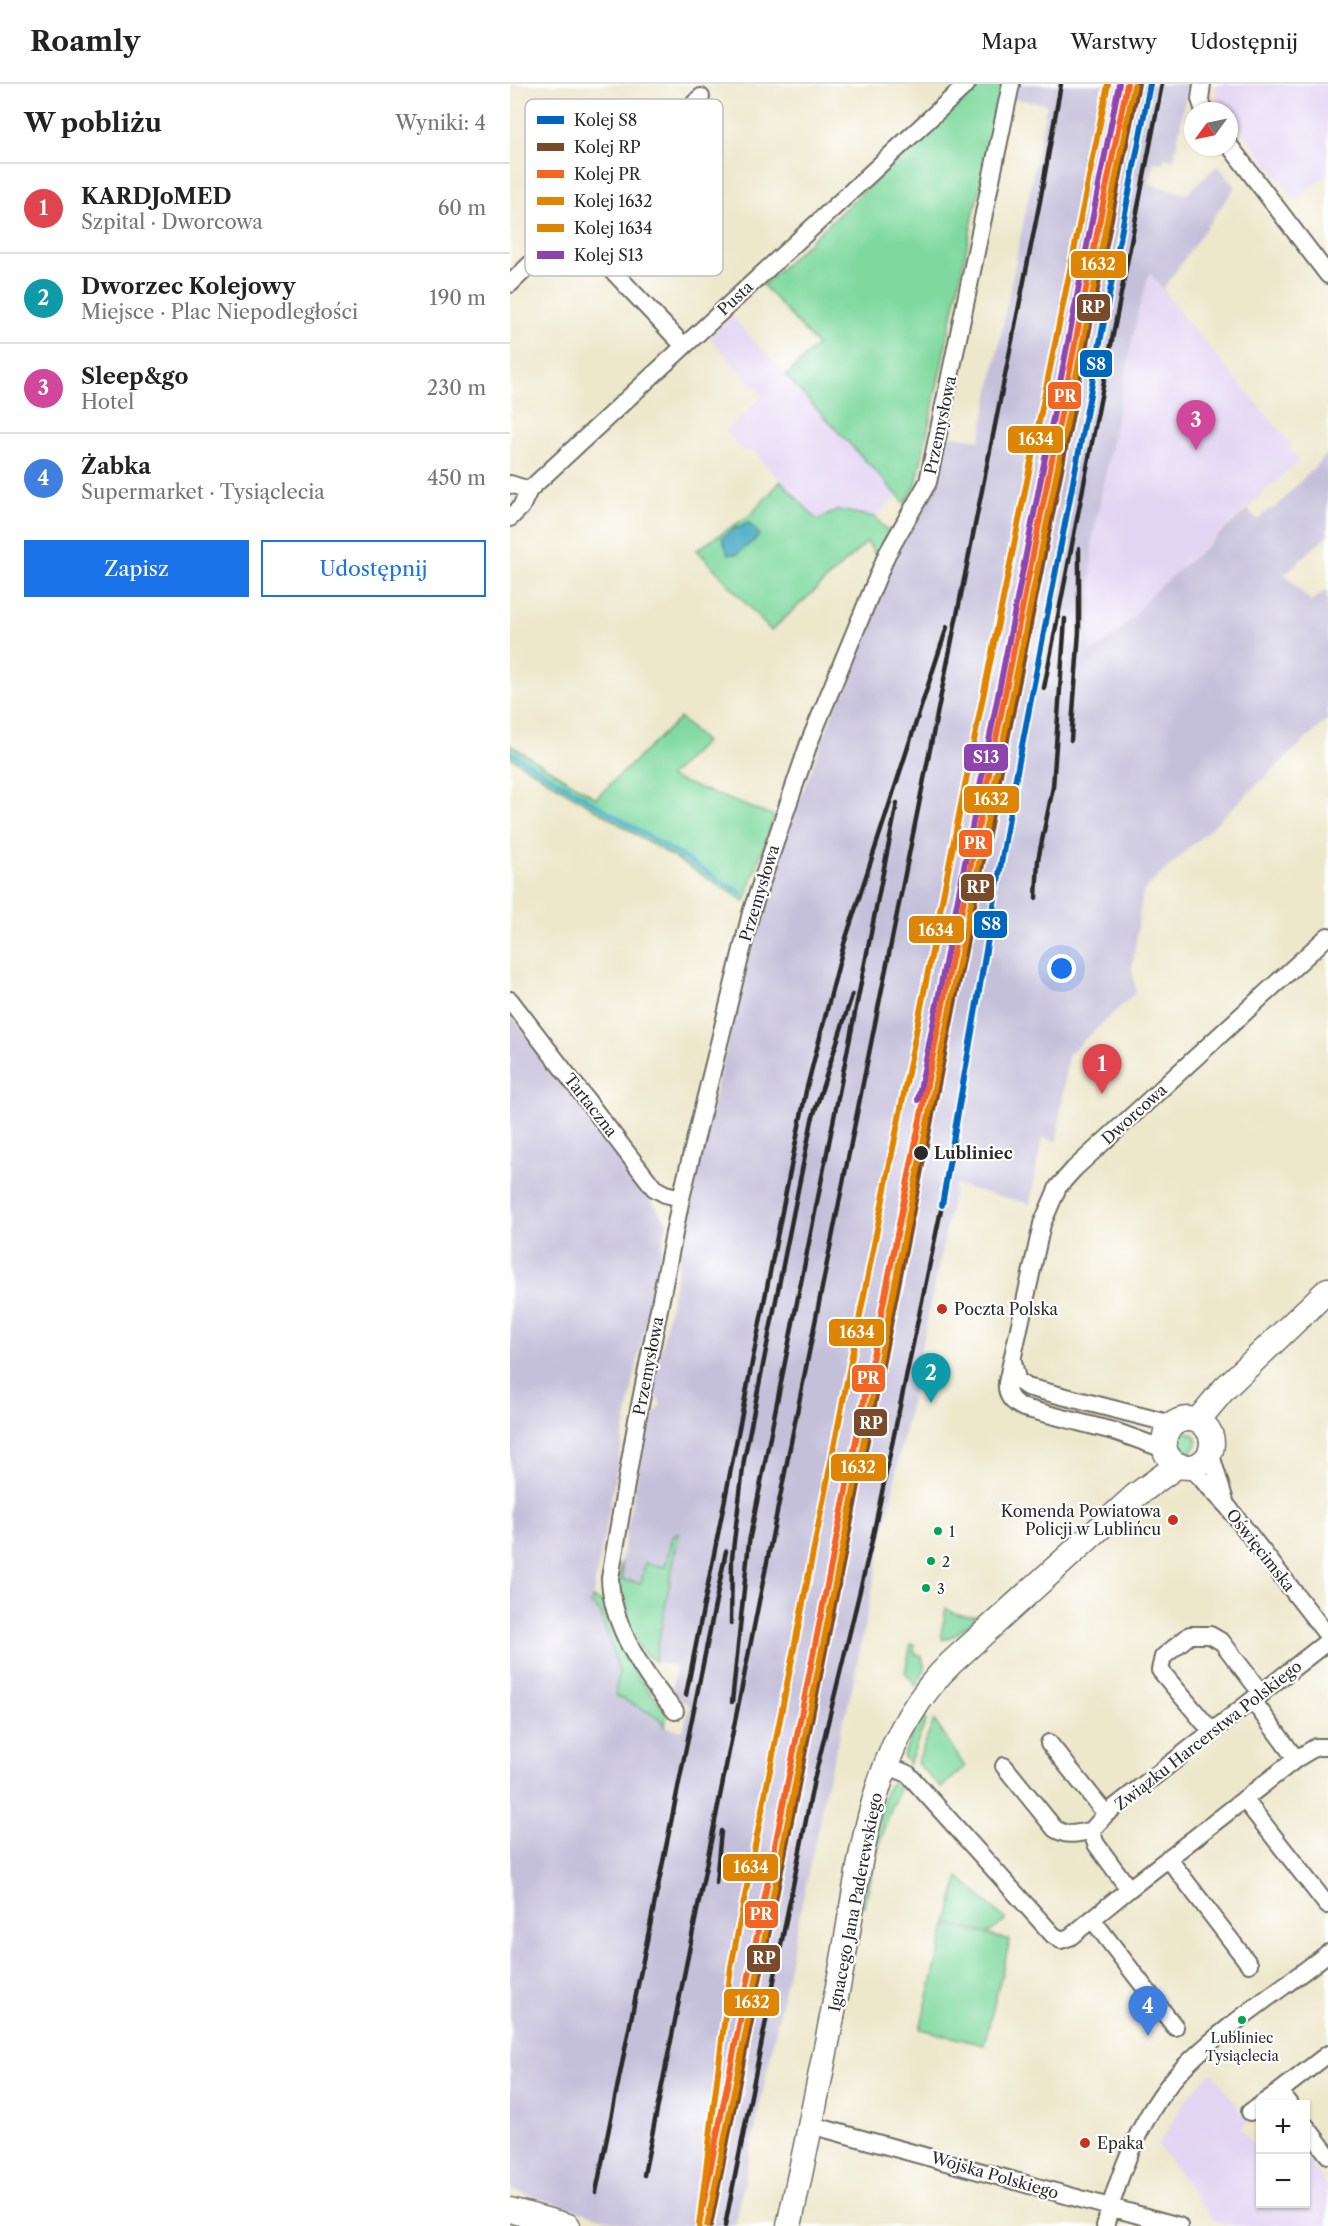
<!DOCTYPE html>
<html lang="pl">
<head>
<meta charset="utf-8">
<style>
  body { margin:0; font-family:"Libre Caslon Text",serif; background:#f6f6f6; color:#222 }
  .controls { position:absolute; right:18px; bottom:18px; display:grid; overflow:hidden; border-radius:0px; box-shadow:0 2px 4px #0004 }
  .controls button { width:54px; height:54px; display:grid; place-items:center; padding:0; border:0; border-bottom:2px solid #e0e0e0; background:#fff; color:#222; font:30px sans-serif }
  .compass { position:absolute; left:674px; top:18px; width:54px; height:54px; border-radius:50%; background:#fff; box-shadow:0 2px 4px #0004; rotate:237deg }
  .you { position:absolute; left:552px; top:885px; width:21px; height:21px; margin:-15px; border:4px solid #fff; border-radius:50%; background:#1a73e8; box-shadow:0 0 0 9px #1a73e833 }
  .badge { display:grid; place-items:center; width:39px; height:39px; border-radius:50%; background:#1a73e8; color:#fff; font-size:20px; font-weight:700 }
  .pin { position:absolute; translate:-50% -50px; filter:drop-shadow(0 2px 3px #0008) }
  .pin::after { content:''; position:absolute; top:32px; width:21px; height:18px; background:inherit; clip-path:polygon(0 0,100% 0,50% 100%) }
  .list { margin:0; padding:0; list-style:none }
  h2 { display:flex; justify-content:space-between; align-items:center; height:78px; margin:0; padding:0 24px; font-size:26px }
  h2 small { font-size:20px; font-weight:400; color:#767676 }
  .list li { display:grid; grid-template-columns:39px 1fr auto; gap:18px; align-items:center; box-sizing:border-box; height:90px; padding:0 24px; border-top:2px solid #e0e0e0 }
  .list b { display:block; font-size:22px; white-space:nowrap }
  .list p { margin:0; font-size:20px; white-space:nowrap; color:#767676 }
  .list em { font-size:20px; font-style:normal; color:#767676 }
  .actions { display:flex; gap:12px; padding:18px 24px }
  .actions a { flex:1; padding:14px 0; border:2px solid #1a73e8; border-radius:0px; text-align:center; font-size:21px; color:#1a73e8 }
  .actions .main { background:#1a73e8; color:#fff }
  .map { position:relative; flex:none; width:818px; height:2142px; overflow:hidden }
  header { display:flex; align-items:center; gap:36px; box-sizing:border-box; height:84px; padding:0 30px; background:#fff; border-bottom:2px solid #e0e0e0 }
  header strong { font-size:28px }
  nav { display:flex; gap:33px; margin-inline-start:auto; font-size:21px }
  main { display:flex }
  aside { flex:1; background:#fff }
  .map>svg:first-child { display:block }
  .built { fill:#e2d4f3 }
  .industrial { fill:#c5c0da }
  .green { fill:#7fd99f; stroke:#558265; stroke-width:1.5 }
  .water { fill:#48adc7; stroke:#3a6c79; stroke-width:1.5 }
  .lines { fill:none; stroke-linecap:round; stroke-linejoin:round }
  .stream { stroke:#48adc7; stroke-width:4.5 }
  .street-casing { stroke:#6f6d63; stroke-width:20 }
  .secondary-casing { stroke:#6f6d63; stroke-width:27 }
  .street { stroke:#fff; stroke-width:16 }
  .secondary { stroke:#fff; stroke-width:24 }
  .rail { stroke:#2b2b2b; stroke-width:4.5 }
  .rail-1-casing { stroke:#fff; stroke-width:10 }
  .rail-2-casing { stroke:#fff; stroke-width:10 }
  .rail-3-casing { stroke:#fff; stroke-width:10 }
  .rail-4-casing { stroke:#fff; stroke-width:10 }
  .rail-5-casing { stroke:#fff; stroke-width:10 }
  .rail-6-casing { stroke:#fff; stroke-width:10 }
  .rail-1 { stroke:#0065bd; stroke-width:6 }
  .rail-2 { stroke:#7a4b2a; stroke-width:6 }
  .rail-3 { stroke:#f26522; stroke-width:6 }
  .rail-4 { stroke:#df8506; stroke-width:6 }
  .rail-5 { stroke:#df8506; stroke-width:6 }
  .rail-6 { stroke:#8e44ad; stroke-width:6 }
  .stop-dot { fill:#2b2b2b; stroke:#fff; stroke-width:2 }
  .poi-dot { fill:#c8321e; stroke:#fff; stroke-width:2 }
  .bus-dot { fill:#00a651; stroke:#fff; stroke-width:2 }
  .labels { text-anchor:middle; stroke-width:4.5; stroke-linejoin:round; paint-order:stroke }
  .bus-label { font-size:14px; fill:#2b2b2b; stroke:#fff; text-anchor:start }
  .street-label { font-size:16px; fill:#2b2b2b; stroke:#fff }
  .stop-label { font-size:16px; font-weight:bold; fill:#2b2b2b; stroke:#fff; text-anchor:start }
  .poi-label { font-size:16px; fill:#2b2b2b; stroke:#fff; text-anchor:start }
  .key { fill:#fff; stroke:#bfbfbf; stroke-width:1.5 }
  .key-label { font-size:16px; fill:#2b2b2b }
  .line-badge { stroke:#fff; stroke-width:2 }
  .badge-label { font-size:16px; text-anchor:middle; font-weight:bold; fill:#fff }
</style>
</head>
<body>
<header>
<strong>Roamly</strong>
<nav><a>Mapa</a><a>Warstwy</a><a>Udostępnij</a></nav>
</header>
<main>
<aside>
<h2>W pobliżu<small>Wyniki: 4</small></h2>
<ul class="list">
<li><span class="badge" style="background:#e0444e">1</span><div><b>KARDJoMED</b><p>Szpital · Dworcowa</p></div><em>60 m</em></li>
<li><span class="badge" style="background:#0f9aa8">2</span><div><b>Dworzec Kolejowy</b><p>Miejsce · Plac Niepodległości</p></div><em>190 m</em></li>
<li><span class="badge" style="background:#d1479c">3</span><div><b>Sleep&amp;go</b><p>Hotel</p></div><em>230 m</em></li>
<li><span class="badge" style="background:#3f7fe0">4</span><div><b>Żabka</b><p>Supermarket · Tysiąclecia</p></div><em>450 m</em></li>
</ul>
<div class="actions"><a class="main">Zapisz</a><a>Udostępnij</a></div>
</aside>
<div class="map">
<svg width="818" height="2142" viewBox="0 0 818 2142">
  <rect width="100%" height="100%" fill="#fff"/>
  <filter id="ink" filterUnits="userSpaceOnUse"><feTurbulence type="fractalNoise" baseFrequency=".0167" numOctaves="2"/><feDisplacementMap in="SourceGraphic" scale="12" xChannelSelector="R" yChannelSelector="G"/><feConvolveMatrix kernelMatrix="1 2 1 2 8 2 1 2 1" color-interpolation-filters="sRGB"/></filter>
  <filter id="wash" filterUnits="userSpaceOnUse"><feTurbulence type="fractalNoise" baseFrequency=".008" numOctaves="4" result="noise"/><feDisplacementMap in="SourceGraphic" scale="24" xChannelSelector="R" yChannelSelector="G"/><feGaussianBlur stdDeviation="1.35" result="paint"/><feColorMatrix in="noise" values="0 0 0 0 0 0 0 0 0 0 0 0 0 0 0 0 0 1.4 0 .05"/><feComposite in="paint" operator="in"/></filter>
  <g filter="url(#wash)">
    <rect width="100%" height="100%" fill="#ede7cb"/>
    <!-- built -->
    <path class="built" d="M707 0H818V91L785 116 706 13Z
      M641 189 675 235 782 361 779 364 789 377 637 514 624 533 593 561 580 569 582 458 628 228Z
      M221 232 388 412 365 433 329 426 308 436 242 366 234 368 216 347 253 312 199 253Z
      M702 1988 739 2038 731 2044 750 2069V2120H796V2072L818 2103V2142H723L704 2137 648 2061 678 2013Z"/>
    <!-- industrial -->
    <path class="industrial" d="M506 0H678L664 76 655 74 653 79 644 78 639 100 677 110 708 81 725 103 653 205 640 189 628 228 582 458 580 568 593 561 624 533 637 514 738 425 748 436 760 424 763 426 818 369V451L775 490 801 518 815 506 818 510V635L633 807 622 885 626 908 558 971 547 1057 532 1054 520 1120 445 1101 341 1609 317 1699 225 2142H122L0 2106V929L157 1138 127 1279 81 1520 90 1528 109 1588 105 1611 149 1634 155 1643 173 1647 180 1621 161 1610 166 1583 145 1577 156 1513 162 1453 155 1484 131 1499 113 1496 111 1478 137 1340 151 1321 143 1305 189 1079 250 820 380 478 421 411 434 351 470 356 537 20 502 15Z"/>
    <!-- green -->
    <path class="green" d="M469 0H495L465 124 406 401 395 419 276 292 307 261 253 201Z
      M271 397 307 436 328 426 365 433 379 448 366 472 357 458 261 547 187 466 241 430Z
      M170 634 195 658 159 693 264 732 235 817 0 673V661L86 714Z
      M667 1358a10 10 0 1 1 20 0a10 10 0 1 1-20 0Z
      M169 1448 145 1577C127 1568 122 1548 116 1530L119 1527 116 1519 113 1518 109 1495 111 1478 113 1496 131 1499 135 1479 155 1483 162 1452Z
      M82 1514 99 1521 129 1595 157 1628 155 1643 149 1634 105 1611 109 1588 90 1528 81 1520Z
      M436 1524C445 1532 459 1532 468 1532L445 1551 433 1556 431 1551Z
      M401 1560 405 1561 404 1569 412 1572 415 1585 406 1602 395 1588Z
      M411 1628 416 1636 399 1680 393 1672Z
      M424 1636 455 1683 431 1704 407 1679Z
      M388 1697 392 1698 374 1744 354 1822H352L375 1709 381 1699Z
      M449 1793 496 1836 479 1849 437 1839Z
      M436 1841 500 1856 474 1961 410 1945Z"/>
    <!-- water -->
    <path class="water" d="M239 439 249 450 247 454 227 470H218L212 454 224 445Z"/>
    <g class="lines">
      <!-- stream -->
      <path class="stream" d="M0 668 231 809"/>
    </g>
  </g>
  <g filter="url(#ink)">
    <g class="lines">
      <defs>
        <path id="street" d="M692 0 690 15 694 27
          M719 61 818 191
          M61 143 173 261
          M0 200 191 13
          M0 400 19 406
          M0 434 11 423 19 406 457 0
          M0 916 144 1104 155 1110 171 1114
          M503 1277 507 1296 517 1303 662 1340
          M654 1365 607 1348 514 1324C502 1319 496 1312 497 1299L532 1140 548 1103 564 1085 818 852
          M700 1368 715 1417
          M680 1383 718 1423 818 1552
          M743 1617 786 1675
          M165 1627C135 1594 101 1540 100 1494L127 1336 171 1114 241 829 299 659 377 470 418 398 501 0
          M702 1648 650 1586 653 1573 680 1551H700L712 1558 752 1610
          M539 1659 596 1730
          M376 1681 398 1690 543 1851 551 1856 560 1853 619 1805 586 1760 581 1747
          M494 1682 545 1745C559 1753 566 1749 581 1747
          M734 1715 817 1821
          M581 1747 596 1730 818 1557
          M658 1774 739 1880
          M619 1805 786 1675 806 1663H818
          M582 1835 665 1943
          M779 2020 769 2008 818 1970
          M740 2028 769 2008
          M301 2041 669 2142
          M796 2042 818 2071
          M595 2142C610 2085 633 2026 674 1983 714 1942 772 1905 818 1869"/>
        <path id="secondary" d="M654 1359a24 24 0 1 1 48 0a24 24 0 1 1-48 0Z
          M688 1336 715 1304 818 1206
          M0 2126 58 2142
          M279 2142C297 2059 314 1975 330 1892 351 1784 357 1660 441 1579L625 1412 668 1381"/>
      </defs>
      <!-- street casing -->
      <use href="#street" class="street-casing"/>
      <!-- secondary casing -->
      <use href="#secondary" class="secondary-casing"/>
      <!-- street -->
      <use href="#street" class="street"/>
      <!-- secondary -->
      <use href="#secondary" class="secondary"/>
      <!-- rail -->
      <path class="rail" d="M534 604 652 0
        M561 656 569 547V464
        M526 814 528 776 543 703 555 535
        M221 1539 222 1474 234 1376 302 1036 342 911
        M176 1611 296 1007 334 860 437 543
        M222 1618 239 1458 387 719
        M206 1799 211 1747
        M134 2091 530 117 551 0
        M86 2108 216 1467
        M215 2142 304 1696 361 1461 432 1121"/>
      <defs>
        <path id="rail-1" d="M432 1121 506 693 640 0"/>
        <path id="rail-2" d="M200 2142 628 0"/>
        <path id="rail-3" d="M189 2142 617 0"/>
        <path id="rail-4" d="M197 2142 624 1"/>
        <path id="rail-5" d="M189 2142 221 1883 452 716 598 0"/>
        <path id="rail-6" d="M408 1016 609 0"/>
      </defs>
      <!-- rail-1 casing -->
      <use href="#rail-1" class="rail-1-casing"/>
      <!-- rail-2 casing -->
      <use href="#rail-2" class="rail-2-casing"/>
      <!-- rail-3 casing -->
      <use href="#rail-3" class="rail-3-casing"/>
      <!-- rail-4 casing -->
      <use href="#rail-4" class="rail-4-casing"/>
      <!-- rail-5 casing -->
      <use href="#rail-5" class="rail-5-casing"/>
      <!-- rail-6 casing -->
      <use href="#rail-6" class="rail-6-casing"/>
      <!-- rail-1 -->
      <use href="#rail-1" class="rail-1"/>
      <!-- rail-2 -->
      <use href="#rail-2" class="rail-2"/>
      <!-- rail-3 -->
      <use href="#rail-3" class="rail-3"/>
      <!-- rail-4 -->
      <use href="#rail-4" class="rail-4"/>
      <!-- rail-5 -->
      <use href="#rail-5" class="rail-5"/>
      <!-- rail-6 -->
      <use href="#rail-6" class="rail-6"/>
    </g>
  </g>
  <!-- markers -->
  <circle class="stop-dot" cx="411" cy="1069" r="8"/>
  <g class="poi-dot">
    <circle cx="432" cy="1225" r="6"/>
    <circle cx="663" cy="1436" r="6"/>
    <circle cx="575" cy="2059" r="6"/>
  </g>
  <g class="bus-dot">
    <circle cx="428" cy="1447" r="5"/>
    <circle cx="421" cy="1477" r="5"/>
    <circle cx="416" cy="1504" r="5"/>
    <circle cx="732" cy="1936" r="5"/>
  </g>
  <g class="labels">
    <!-- bus labels -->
    <g class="bus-label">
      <text x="439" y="1453">1</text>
      <text x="432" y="1483">2</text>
      <text x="427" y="1510">3</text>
      <text x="732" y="1959" text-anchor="middle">Lubliniec<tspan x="732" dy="18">Tysiąclecia</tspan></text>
    </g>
    <!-- street labels -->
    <g class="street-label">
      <text transform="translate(225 214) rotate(-43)" y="6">Pusta</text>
      <text transform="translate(430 341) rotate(-78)" y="6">Przemysłowa</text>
      <text transform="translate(249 809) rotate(-73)" y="6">Przemysłowa</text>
      <text transform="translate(81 1021) rotate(52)" y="6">Tartaczna</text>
      <text transform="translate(624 1030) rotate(-42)" y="6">Dworcowa</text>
      <text transform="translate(138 1282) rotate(-79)" y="6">Przemysłowa</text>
      <text transform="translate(751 1466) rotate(52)" y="6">Oświęcimska</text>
      <text transform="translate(698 1651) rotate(-38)" y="6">Związku Harcerstwa Polskiego</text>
      <text transform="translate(345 1818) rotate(-79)" y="6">Ignacego Jana Paderewskiego</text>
      <text transform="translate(485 2091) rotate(16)" y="6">Wojska Polskiego</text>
    </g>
    <!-- stop labels -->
    <g class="stop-label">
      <text x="424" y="1075">Lubliniec</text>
    </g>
    <!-- poi labels -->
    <g class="poi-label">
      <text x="444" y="1231">Poczta Polska</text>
      <text x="651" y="1433" text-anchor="end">Komenda Powiatowa<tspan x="651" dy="18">Policji w Lublińcu</tspan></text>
      <text x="587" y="2065">Epaka</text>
    </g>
  </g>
  <!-- legend -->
  <rect x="15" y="15" width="198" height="177" rx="9" class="key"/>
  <rect x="27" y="32" width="27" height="8" fill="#0065bd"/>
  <rect x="27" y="59" width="27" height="8" fill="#7a4b2a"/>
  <rect x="27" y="86" width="27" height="8" fill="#f26522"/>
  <rect x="27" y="113" width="27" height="8" fill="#df8506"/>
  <rect x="27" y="140" width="27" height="8" fill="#df8506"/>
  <rect x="27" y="167" width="27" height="8" fill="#8e44ad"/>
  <g class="key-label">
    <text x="64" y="42">Kolej S8</text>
    <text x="64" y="69">Kolej RP</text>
    <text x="64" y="96">Kolej PR</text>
    <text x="64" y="123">Kolej 1632</text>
    <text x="64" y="150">Kolej 1634</text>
    <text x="64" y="177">Kolej S13</text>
  </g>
  <g class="line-badge">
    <rect x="560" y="166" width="57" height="29" rx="6" fill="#df8506"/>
    <rect x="566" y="209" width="35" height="29" rx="6" fill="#7a4b2a"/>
    <rect x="569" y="265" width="34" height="29" rx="6" fill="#0065bd"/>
    <rect x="537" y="297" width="35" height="29" rx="6" fill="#f26522"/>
    <rect x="497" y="341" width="57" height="29" rx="6" fill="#df8506"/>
    <rect x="453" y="659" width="46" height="29" rx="6" fill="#8e44ad"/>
    <rect x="453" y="701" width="57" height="29" rx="6" fill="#df8506"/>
    <rect x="448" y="745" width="35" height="29" rx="6" fill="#f26522"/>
    <rect x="450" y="789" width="35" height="29" rx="6" fill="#7a4b2a"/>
    <rect x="463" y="826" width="35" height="29" rx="6" fill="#0065bd"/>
    <rect x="398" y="831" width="57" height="29" rx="6" fill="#df8506"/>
    <rect x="318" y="1234" width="57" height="29" rx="6" fill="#df8506"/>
    <rect x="341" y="1280" width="35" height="29" rx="6" fill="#f26522"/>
    <rect x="343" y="1324" width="35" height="29" rx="6" fill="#7a4b2a"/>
    <rect x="320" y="1369" width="57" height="29" rx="6" fill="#df8506"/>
    <rect x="212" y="1769" width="57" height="29" rx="6" fill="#df8506"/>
    <rect x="234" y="1816" width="35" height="29" rx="6" fill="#f26522"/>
    <rect x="236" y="1860" width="35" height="29" rx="6" fill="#7a4b2a"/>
    <rect x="213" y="1904" width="57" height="29" rx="6" fill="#df8506"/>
  </g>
  <g class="badge-label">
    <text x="588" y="186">1632</text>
    <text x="583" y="229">RP</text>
    <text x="586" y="286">S8</text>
    <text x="555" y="318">PR</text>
    <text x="526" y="361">1634</text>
    <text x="476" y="679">S13</text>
    <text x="481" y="721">1632</text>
    <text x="465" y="765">PR</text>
    <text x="468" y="809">RP</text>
    <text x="481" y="846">S8</text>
    <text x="426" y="852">1634</text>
    <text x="347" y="1254">1634</text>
    <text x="358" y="1300">PR</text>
    <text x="361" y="1345">RP</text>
    <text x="348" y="1389">1632</text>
    <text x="241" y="1789">1634</text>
    <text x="251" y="1836">PR</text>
    <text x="254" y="1880">RP</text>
    <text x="242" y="1924">1632</text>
  </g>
</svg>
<div class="controls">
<button>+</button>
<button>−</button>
</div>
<svg class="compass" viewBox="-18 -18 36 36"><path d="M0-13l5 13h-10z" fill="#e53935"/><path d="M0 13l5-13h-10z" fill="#767676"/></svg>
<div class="you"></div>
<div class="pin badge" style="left:592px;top:1010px;background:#e0444e">1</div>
<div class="pin badge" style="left:421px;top:1319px;background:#0f9aa8">2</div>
<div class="pin badge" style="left:686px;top:366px;background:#d1479c">3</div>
<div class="pin badge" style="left:638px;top:1952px;background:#3f7fe0">4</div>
</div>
</main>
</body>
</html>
